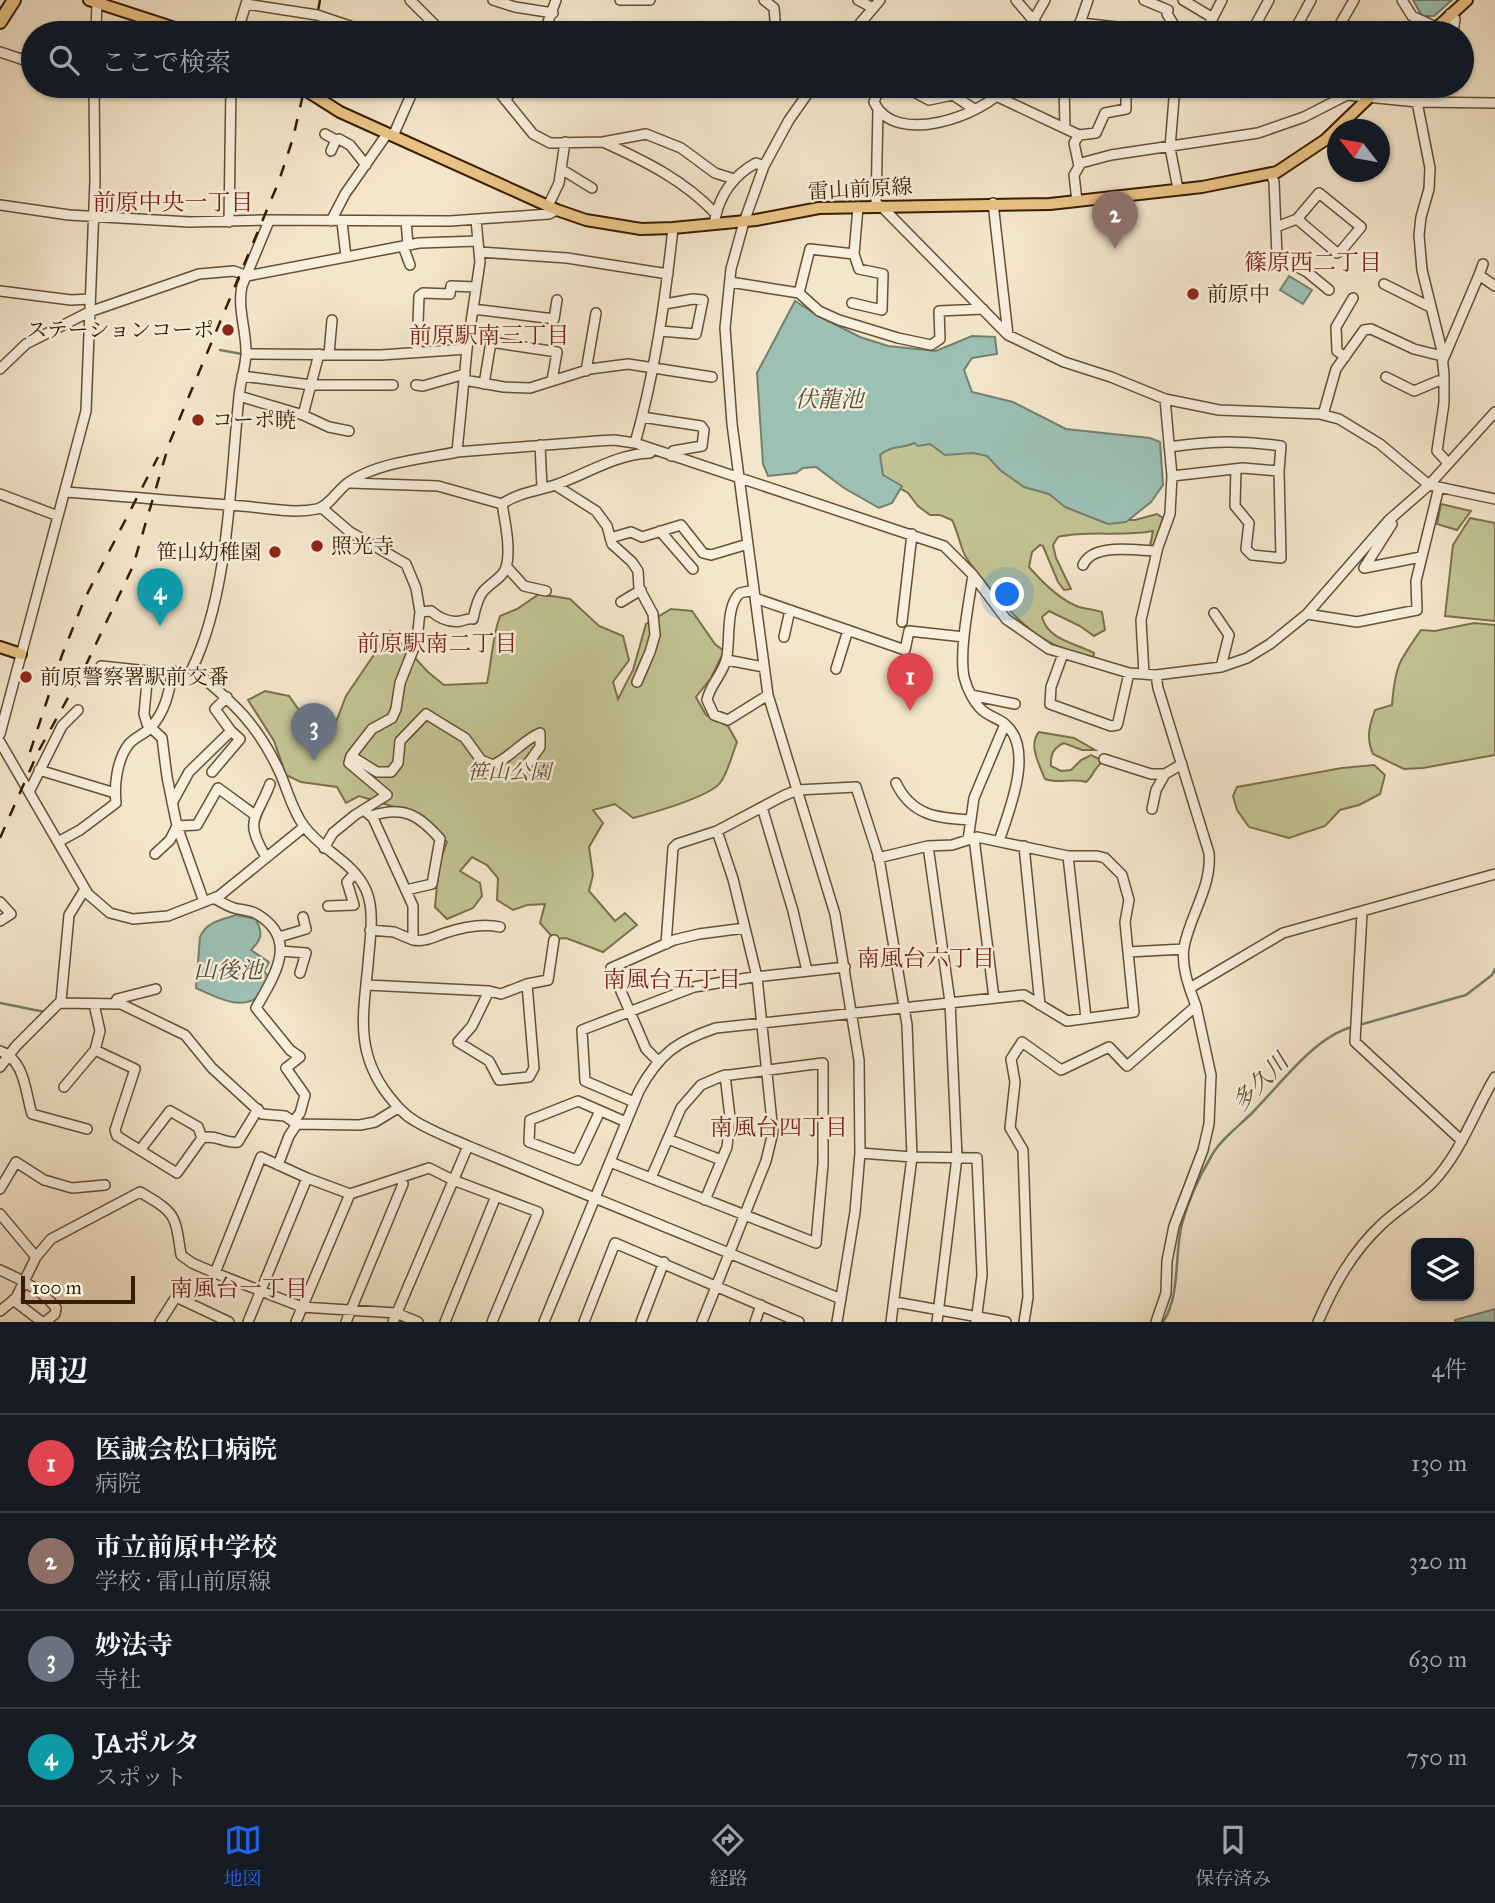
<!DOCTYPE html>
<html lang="ja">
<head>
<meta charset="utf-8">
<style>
  body { margin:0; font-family:"IM FELL Great Primer","Noto Serif JP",serif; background:#20242c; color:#f1f3f6 }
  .controls { position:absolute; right:21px; bottom:21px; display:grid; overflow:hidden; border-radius:14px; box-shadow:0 2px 5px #0004 }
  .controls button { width:63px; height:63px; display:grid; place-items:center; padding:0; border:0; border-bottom:2px solid #363941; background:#171b24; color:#f1f3f6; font:35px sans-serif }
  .compass { position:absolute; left:1327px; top:119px; width:63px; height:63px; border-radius:50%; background:#171b24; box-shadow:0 2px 5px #0004; rotate:301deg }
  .scale { position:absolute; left:21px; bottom:18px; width:114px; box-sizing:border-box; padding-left:7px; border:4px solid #371d00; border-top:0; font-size:19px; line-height:24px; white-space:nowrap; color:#371d00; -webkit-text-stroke:5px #f8efdd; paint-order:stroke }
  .you { position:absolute; left:1008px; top:595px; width:24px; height:24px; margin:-18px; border:5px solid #fff; border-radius:50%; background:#1a73e8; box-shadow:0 0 0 10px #1a73e833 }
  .badge { display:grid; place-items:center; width:46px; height:46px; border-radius:50%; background:#2563eb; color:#fff; font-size:23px; font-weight:700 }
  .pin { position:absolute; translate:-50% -58px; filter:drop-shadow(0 2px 4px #0008) }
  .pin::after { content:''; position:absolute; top:37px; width:24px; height:21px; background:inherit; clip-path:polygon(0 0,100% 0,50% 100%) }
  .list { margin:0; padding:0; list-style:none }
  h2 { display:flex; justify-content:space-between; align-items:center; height:91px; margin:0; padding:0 28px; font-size:30px }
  h2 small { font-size:23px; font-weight:400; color:#9ea1a6 }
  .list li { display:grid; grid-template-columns:46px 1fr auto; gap:21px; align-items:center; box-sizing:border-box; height:98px; padding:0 28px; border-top:2px solid #363941 }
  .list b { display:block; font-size:26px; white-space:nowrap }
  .list p { margin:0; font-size:23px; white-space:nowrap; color:#9ea1a6 }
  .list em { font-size:23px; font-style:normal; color:#9ea1a6 }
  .icon { flex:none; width:38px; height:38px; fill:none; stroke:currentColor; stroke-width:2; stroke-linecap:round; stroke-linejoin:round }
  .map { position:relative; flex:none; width:1495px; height:1322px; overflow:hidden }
  .search { position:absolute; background:#171b24; box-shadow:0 2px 5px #0004; left:21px; right:21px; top:21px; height:77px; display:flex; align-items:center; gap:18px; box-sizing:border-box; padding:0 24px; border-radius:38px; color:#9ea1a6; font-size:26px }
  .sheet { height:483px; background:#171b24 }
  nav { display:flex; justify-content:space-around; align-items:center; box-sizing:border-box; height:98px; border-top:2px solid #363941; background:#171b24; font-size:19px; color:#9ea1a6 }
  nav a { display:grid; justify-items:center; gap:4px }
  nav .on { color:#2563eb }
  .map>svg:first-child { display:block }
  .green { fill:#c2c393; stroke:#7c704a; stroke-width:2 }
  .water { fill:#9cc0b4; stroke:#747f6c; stroke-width:2 }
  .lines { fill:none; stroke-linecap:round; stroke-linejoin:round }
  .stream { stroke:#747f6c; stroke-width:2.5 }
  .minor-casing { stroke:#664f33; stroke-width:12 }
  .major-casing { stroke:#371d00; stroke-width:14 }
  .highway-casing { stroke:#371d00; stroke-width:16 }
  .minor { stroke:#f8efdd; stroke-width:9 }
  .major { stroke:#eac386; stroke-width:10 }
  .highway { stroke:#eac386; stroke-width:12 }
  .rail { stroke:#371d00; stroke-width:2.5; stroke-dasharray:12 12; stroke-linecap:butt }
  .poi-dot { fill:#8f2418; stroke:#f8efdd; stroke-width:2.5 }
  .labels { text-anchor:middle; stroke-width:5; stroke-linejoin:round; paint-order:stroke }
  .street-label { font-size:21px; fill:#371d00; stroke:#f8efdd }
  .poi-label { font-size:21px; fill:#371d00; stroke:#f8efdd; text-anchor:start }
  .park-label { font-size:21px; font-style:italic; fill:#614f2c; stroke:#f8efdd }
  .neighbourhood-label { font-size:23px; fill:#7a1f14; stroke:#f8efdd }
  .water-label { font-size:23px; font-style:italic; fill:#554e36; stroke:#f8efdd }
</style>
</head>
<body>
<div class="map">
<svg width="1495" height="1322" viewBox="0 0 1495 1322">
  <rect width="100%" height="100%" fill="#f4e6cb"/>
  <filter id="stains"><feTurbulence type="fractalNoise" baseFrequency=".00286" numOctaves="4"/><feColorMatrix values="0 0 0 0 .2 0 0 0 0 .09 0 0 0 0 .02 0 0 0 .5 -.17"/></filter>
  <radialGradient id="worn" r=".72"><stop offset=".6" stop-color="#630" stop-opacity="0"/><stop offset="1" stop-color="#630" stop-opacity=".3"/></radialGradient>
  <!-- green -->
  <path class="green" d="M918 440 987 452 1113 520H1135L1157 514 1163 518 1154 546H1150L1153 531C1121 537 1089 530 1058 537L1053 545 1056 558 1071 589 1064 590 1058 582 1043 546 1040 545 1032 552 1029 567C1042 582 1060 600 1079 607 1087 609 1095 610 1102 612L1105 630 1094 636 1080 626 1049 611 1042 617C1048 640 1075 643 1094 653L1093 658C1043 648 1015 620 985 582 977 572 967 562 963 551 959 540 957 530 952 520L940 515H930L918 506 908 493 882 478 878 454 885 446Z
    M1441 504 1471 511 1457 530 1437 524Z
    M1470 518 1495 523V621L1445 616 1453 545Z
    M539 594 570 599 599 626 623 636 629 660 613 682 618 699 633 670 646 624 671 609 692 611 715 644 724 651 711 678 696 697 706 715 728 726 737 742C732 754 728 773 720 783 709 797 652 813 633 818L615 804 593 810 603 823 589 847 593 875 589 891 615 921 625 913 637 925 603 952 566 938 554 939 540 923 545 904 527 905 513 910 497 900 498 878 487 865 472 857 460 871 480 883 482 896 473 908 447 919 435 907 439 864 447 842 431 827 424 816 359 796 346 803 337 787 301 782 286 775 274 741 248 700 265 691 289 696 299 710 316 718 331 735 346 696 390 631 428 672 444 685 487 683C492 660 492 638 500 616L517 609Z
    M1474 623 1495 625V755L1423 768 1404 769 1373 754C1366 738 1369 727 1375 710L1392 705C1395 666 1399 661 1421 630L1435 631Z
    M1039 732 1074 738 1095 750H1082L1064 743C1053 748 1050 755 1051 766L1061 771 1071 770 1081 760 1091 755 1099 759 1100 764C1093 770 1093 777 1086 782 1072 778 1057 784 1045 779 1039 764 1028 745 1039 732Z
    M1374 765 1385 775 1380 794 1359 805 1340 810 1325 826 1289 838 1249 827 1237 810 1233 796 1237 787 1342 768Z"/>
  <!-- water -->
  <path class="water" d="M1413 0H1452L1434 16H1422Z
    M1289 276 1312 290 1303 304 1280 290Z
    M795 301 820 317 860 337 888 346 936 351 972 336 995 337 997 354 972 358 964 370 972 392 1013 402 1066 429 1150 438 1160 442 1163 485 1151 502 1126 522 1108 524 1065 507 1049 494 1024 487 1000 470 987 456 973 453 945 455 930 444 918 446 914 443C902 449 891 445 880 455L883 475 902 486 892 503 879 508 844 488 816 467 803 468 796 473 768 476 763 464 757 373Z
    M236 915 256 919C263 934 262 939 251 950L269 962 264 971 270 979C266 985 262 994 257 998 237 1010 215 996 196 988L200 937C206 922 221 920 236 915Z
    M1495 1309V1322H1455V1320Z"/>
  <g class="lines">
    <!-- stream -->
    <path class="stream" d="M220 350 242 354
      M0 1003 45 1012
      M1359 1025 1466 995 1492 975 1495 969
      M1163 1322C1181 1295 1174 1254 1182 1224 1188 1201 1200 1175 1212 1155 1221 1139 1239 1126 1252 1113 1280 1085 1314 1037 1352 1027"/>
    <defs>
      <path id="minor" d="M410 0 443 33
        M493 0 515 7 553 13
        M620 0H650
        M764 0 774 8 775 20 772 33
        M858 0 873 8
        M1016 0 1044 33
        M1144 0 1168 10 1167 14 1174 25 1168 33
        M1183 0 1213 18
        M1402 0 1412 16 1436 27
        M246 4 317 15 350 26
        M1450 14 1455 19 1453 33
        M1033 21 1045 0
        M1080 23 1127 28 1136 33
        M96 33 97 0
        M237 33 247 1
        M544 33 556 0
        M852 33 880 0
        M1068 33 1080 23 1088 0
        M1205 33 1222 0
        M1251 33 1269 0
        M1293 33 1311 0
        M1335 33 1354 0
        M0 52 33 63
        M494 86 533 134 550 143 603 142 646 134 681 148 715 173 734 179
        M813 86 789 120 764 166 744 222 731 269 725 328 732 424 768 695 835 914 859 1060 860 1153 855 1212 837 1322
        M880 86 874 102C895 148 984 115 1007 86
        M903 86 929 100 953 95 974 109
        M1064 86 1065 128
        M1175 86 1170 148 1178 189
        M1423 86 1417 102 1430 168 1429 189 1421 217 1419 235 1422 270 1441 347 1444 374V403L1437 451 1448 463
        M998 97 1079 135
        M505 100 516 86
        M325 134 336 140
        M393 136 415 86
        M603 142C645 161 684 180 716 214
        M331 151 336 140 339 139 350 145 366 165
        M1079 166 1074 143 1079 135 1096 133 1105 113 1126 109V89
        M561 169 592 188
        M1271 173 1274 182 1277 256 1307 272 1329 290
        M1077 201 1074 175 1081 163 1111 155 1258 133 1304 117 1347 95 1417 102 1495 103
        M993 203 1008 335
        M0 205 69 215 190 222 264 220 450 221 549 214 557 210
        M548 206 559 183 565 142
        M876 206 878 110
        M881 206 1008 335 1064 362 1111 377 1165 399 1219 410 1320 414 1339 419 1380 444 1429 485 1495 499
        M715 219C720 195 734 175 756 163L764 166
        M269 221 242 286C237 309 247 332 246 355 245 369 240 383 239 397 230 482 229 593 192 669 232 701 258 724 280 773 288 791 292 810 304 826 322 851 353 861 366 890 374 908 371 933 369 953 365 1008 352 1048 388 1095 396 1105 404 1115 415 1121 431 1131 450 1138 468 1146L841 1299
        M331 221 345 194 387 134
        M406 221 408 245
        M229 222 231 86
        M342 222 346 257
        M1276 227 1297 219 1319 193 1361 227 1341 251 1337 253 1297 219
        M403 246 410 265
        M479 252 567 258 668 274
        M1479 275 1483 264
        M730 282 799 293 819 311 839 320 898 338 931 345 940 339 939 311 983 309
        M1384 284 1430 307
        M0 291 71 300 90 299
        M799 293 810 249 854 254
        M852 303 882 310 883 274 859 269 854 254 858 207
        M473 309 554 319 557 300
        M660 331 696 334 703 300 693 299 665 304
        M417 352 419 296 423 293 450 294 451 286 476 287
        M246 354 381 355 467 349
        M329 354 332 320
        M1345 357 1337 351 1336 327 1353 298
        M1443 360 1479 275 1495 286
        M0 369 26 344 89 312 199 274 234 271 247 276 419 243 478 241
        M586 371 596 313
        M242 376 311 385H393
        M1386 377 1414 391 1438 381 1444 382
        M464 380 504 387 530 388 590 369 628 364 712 377
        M484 384 491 342 557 352 552 381
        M416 385 423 386 465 374
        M239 396 303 415 319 354
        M303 415 329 427 349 431
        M1323 415 1336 369 1364 330 1371 329 1414 349 1442 356
        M642 417 701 426 704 430 702 446 673 451 671 456
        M635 443C655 373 665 301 673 228
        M540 445 542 488
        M1169 447C1209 441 1241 440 1281 446L1279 471 1281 558 1252 555 1246 549 1249 523 1235 506 1236 469
        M457 452 467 349 480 262 476 220
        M1172 476 1243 468 1279 471
        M350 483 438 486 502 504C519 492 539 491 558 484 588 473 617 454 650 453L652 449
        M555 485 596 511 607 526 612 544 632 562 638 571 639 588 653 614 655 635 650 652 637 682
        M65 492C124 496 183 502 242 506 266 508 293 514 317 509 330 506 338 489 349 482 379 462 423 459 457 452L597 441 614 440 635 443 944 546 973 575 1006 619 1049 649 1129 673 1156 675 1221 667 1247 658 1270 644 1307 614 1389 520 1429 485 1495 412
        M0 494 58 516
        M322 508 350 532 406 564 416 588 420 612 417 640 400 683 396 709 392 718 372 729 351 756 349 763 387 795 355 815 333 833 324 848
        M1390 521 1392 524 1364 568 1421 557
        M660 531 693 569
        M610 538 631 532 642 537 681 525 703 553 711 555 748 544
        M1083 565C1093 542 1137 551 1157 551
        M506 566 524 586 546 591
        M973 575C969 602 959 651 964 677 967 689 975 706 986 713 992 717 999 719 1005 724 1035 749 1009 811 999 841
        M754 590 740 593C726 605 730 638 727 656 725 672 710 684 707 700L714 715 728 720 768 695
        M755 598 905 650 909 631 964 637
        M621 602 641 590
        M420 612 431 611C439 618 449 623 461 621 465 620 469 618 473 619 475 610 477 600 482 593 488 584 500 580 505 570 512 554 505 521 502 504
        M1214 613 1229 635 1221 667
        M1307 614 1357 622 1417 610 1416 581 1439 487
        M902 622 912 534
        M784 637 790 610
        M1063 654 1051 687 1050 704 1111 726 1117 725 1118 722 1129 673
        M727 660 764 667
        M101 666 148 671 144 714 147 724 162 738 167 777 177 826 204 902
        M836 669 848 630
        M1144 674 1141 620 1158 547 1170 514 1172 476 1165 399
        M971 695 1015 704
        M0 734 86 411 95 181 94 86
        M0 742 88 894 110 913 133 919 168 916 219 896 304 827
        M351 756 377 772H391L398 763 400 741 426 714 465 738 481 760 493 765C511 757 522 741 540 733V747L524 769
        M1104 759 1151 774H1165L1182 764
        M39 770 115 793
        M212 772 240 739 231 731
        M896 783C912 816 937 818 971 820
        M29 792 62 726 78 710
        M172 803 189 772 231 731 215 709 227 697
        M762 807 793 911 807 971
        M1152 809 1156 790 1165 774
        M364 810 373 818 413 906V940C426 942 433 937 445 933 463 927 482 923 500 927
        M371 816C403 805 419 815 440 839L432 884 406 890
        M974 838 994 998
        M968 840 974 798 1005 724
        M58 842 80 830 116 803C114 785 117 759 129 744 135 737 145 734 151 727 166 711 169 691 173 671
        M928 846 950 1002 957 1157 937 1322
        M1024 846 1040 1005
        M155 854 170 840 177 826 197 825 218 788 255 815
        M1068 856 1086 1018
        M266 857C243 819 257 819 270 784
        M214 898C221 902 227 906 234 908 241 910 249 910 255 913 300 938 275 975 256 1008L290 1050 300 1057 286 1068 305 1095 300 1113 293 1122
        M0 902 11 914 0 921
        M328 906 354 905 347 882 355 873
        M1362 913 1355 1042 1462 1141
        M370 930 394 932 413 940
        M279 937 306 929 303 917
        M666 944 673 848 677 844 717 831 783 796 797 790 856 787 879 858 907 1025 912 1157 891 1322
        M281 951 306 953 300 973
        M1128 952 1184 949
        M527 984 548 980 554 940
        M367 985 489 991 472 1026 458 1042 489 1061 499 1080 529 1077 534 1068 527 984 501 994 489 991
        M1190 988 1283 933 1495 874
        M59 1003 121 1004 185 1035 212 1068 262 1114 285 1116 297 1124 360 1125 375 1122 398 1108
        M94 1004 100 1031 95 1050 135 1069 115 1130 117 1136 177 1173 202 1138C215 1134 226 1144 238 1142L258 1109
        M115 1004 117 999 156 989
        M0 1051C25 1060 25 1091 32 1114L87 1129
        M658 1061 646 1049 611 968 674 940 699 934 745 928
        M0 1067 16 1046 61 1001 69 915 85 889
        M64 1087 95 1050
        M634 1102 585 1081 582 1030 694 987 747 978 845 967
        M600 1111 577 1160 529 1142 530 1120 578 1101 626 1122
        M668 1139 721 1160
        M140 1150 170 1111 198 1127 202 1138
        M860 1153 912 1157 977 1158 982 1275 976 1322
        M610 1162 816 1243 823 1164V1063L722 1076 701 1085 681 1108 651 1178
        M278 1165 289 1136 297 1124
        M0 1189 16 1162 44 1180 72 1188 105 1185
        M705 1200 727 1147 730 1117 725 1075
        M0 1214 36 1257
        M0 1270C22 1280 41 1289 56 1308L55 1314 45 1322
        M215 1273 302 1307 396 1313 418 1322
        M13 1300 42 1322
        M895 1302 1006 1322
        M0 1311 16 1298 36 1257 51 1239 140 1192C176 1213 175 1214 181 1255L192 1263 215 1273 261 1157 307 1178
        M160 1322 176 1297 229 1322
        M248 1322 307 1178 350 1194 429 1168 453 1180 538 1212 492 1322
        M296 1322 350 1194
        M346 1322 403 1184 401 1177
        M393 1322 468 1146
        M445 1322 496 1196
        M544 1322 639 1091C659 1054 677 1041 716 1028L1024 995 1067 1021 1134 1012 1125 922 1129 900 1122 875 1105 858 1097 856H1068L977 837 952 845 928 846 878 858
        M584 1322 615 1243 799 1322
        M641 1322 664 1262
        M702 1322 766 1161 773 1132 757 977 733 879 717 831
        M755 1322 761 1305
        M1024 1322 1028 1297 1023 1150 1010 1128 1015 1082 1011 1059 1022 1042 1061 1070 1109 1047 1127 1066 1196 1006C1189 987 1181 967 1184 947 1190 915 1212 887 1209 853L1158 688 1156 675
        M1156 1322 1166 1293 1167 1261 1174 1226 1203 1150 1209 1124 1211 1075 1196 1006
        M1318 1322C1334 1285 1352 1252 1382 1224 1398 1209 1417 1198 1432 1183 1461 1153 1474 1112 1495 1077"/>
      <path id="major" d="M89 0 190 33
        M1431 33 1467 0
        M299 86 340 112 557 210 586 220 641 229 673 228 756 220 819 208 1050 204 1202 187 1277 172 1325 140 1381 86
        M0 647 21 654"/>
      <path id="highway" d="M0 22 14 0"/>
    </defs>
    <!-- minor casing -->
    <use href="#minor" class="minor-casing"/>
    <!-- major casing -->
    <use href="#major" class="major-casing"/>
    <!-- highway casing -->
    <use href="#highway" class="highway-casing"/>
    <!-- minor -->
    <use href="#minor" class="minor"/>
    <!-- major -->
    <use href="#major" class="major"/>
    <!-- highway -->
    <use href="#highway" class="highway"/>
    <!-- rail -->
    <path class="rail" d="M314 33 320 0
      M30 752 62 655 85 598 158 457
      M0 838 38 752 85 667 133 566 169 444 279 181 293 138 305 86"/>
  </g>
  <!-- markers -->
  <g class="poi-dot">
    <circle cx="1193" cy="294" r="7"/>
    <circle cx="228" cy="330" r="7"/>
    <circle cx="198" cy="420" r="7"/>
    <circle cx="317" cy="546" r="7"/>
    <circle cx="275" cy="552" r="7"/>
    <circle cx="26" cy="677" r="7"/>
  </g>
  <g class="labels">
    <!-- street labels -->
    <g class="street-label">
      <text transform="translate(860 189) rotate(-3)" y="7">雷山前原線</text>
    </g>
    <!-- poi labels -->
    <g class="poi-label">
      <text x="1207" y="301">前原中</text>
      <text x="214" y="337" text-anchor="end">ステーションコーポ</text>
      <text x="212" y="427">コーポ暁</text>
      <text x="331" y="553">照光寺</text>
      <text x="261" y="559" text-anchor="end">笹山幼稚園</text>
      <text x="40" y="684">前原警察署駅前交番</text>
    </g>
    <!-- park labels -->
    <g class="park-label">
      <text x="509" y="779">笹山公園</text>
    </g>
    <!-- neighbourhood labels -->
    <g class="neighbourhood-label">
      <text x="173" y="210">前原中央一丁目</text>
      <text x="1313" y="270">篠原西二丁目</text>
      <text x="489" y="343">前原駅南三丁目</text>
      <text x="437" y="651">前原駅南二丁目</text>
      <text x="926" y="966">南風台六丁目</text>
      <text x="672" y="987">南風台五丁目</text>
      <text x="779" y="1135">南風台四丁目</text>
      <text x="239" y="1296">南風台一丁目</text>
    </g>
    <!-- water labels -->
    <g class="water-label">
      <text x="829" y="407">伏龍池</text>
      <text x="228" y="978">山後池</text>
      <text transform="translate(1260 1082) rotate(-46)" y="8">多久川</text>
    </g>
  </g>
  <rect width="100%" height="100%" filter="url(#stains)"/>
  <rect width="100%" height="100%" fill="url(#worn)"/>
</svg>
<div class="controls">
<button><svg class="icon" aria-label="layers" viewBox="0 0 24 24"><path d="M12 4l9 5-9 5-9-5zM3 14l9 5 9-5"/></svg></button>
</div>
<svg class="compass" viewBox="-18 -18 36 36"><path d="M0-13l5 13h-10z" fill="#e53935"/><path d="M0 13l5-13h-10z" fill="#9ea1a6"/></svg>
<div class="scale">100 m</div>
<div class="you"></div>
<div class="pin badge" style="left:910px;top:711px;background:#e0444e">1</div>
<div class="pin badge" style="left:1115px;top:249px;background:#8d6e63">2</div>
<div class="pin badge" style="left:314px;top:761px;background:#6b7280">3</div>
<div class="pin badge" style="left:160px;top:626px;background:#0f9aa8">4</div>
<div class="search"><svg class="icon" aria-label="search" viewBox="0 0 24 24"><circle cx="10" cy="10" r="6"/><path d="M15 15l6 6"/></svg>ここで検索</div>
</div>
<section class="sheet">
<h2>周辺<small>4件</small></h2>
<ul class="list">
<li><span class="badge" style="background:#e0444e">1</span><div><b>医誠会松口病院</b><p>病院</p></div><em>130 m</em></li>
<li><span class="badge" style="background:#8d6e63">2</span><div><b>市立前原中学校</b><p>学校 · 雷山前原線</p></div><em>320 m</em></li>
<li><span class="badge" style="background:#6b7280">3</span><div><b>妙法寺</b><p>寺社</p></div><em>630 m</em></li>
<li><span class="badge" style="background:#0f9aa8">4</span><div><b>JAポルタ</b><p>スポット</p></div><em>750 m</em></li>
</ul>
</section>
<nav>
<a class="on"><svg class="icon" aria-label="map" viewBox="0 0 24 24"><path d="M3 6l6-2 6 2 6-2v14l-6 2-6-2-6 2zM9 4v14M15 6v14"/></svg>地図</a>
<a><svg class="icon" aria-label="directions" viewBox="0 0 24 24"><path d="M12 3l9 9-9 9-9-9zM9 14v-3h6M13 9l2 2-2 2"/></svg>経路</a>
<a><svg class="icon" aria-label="saved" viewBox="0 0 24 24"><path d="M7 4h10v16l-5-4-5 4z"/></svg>保存済み</a>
</nav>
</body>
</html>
